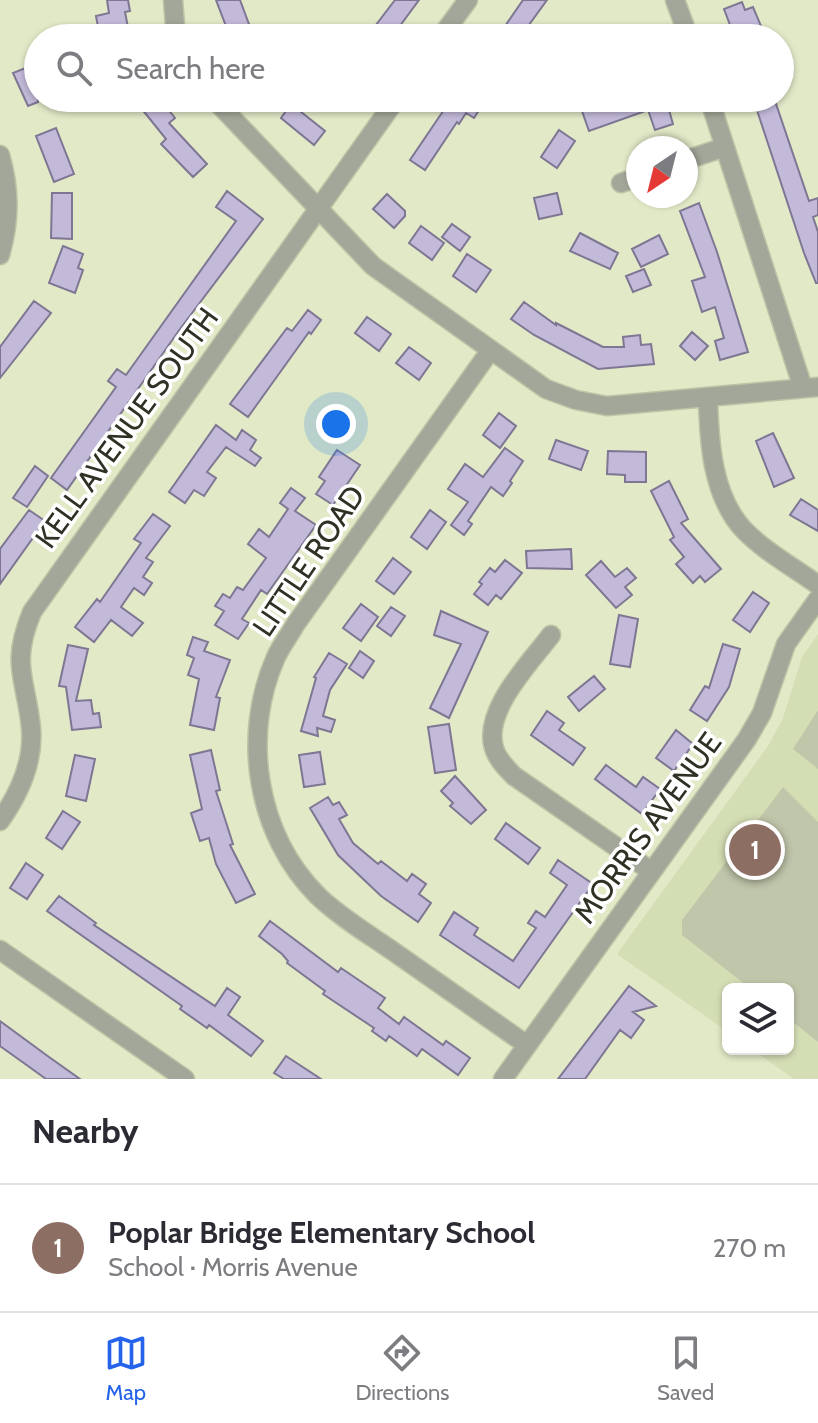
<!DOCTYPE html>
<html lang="en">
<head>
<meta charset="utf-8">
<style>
  body { margin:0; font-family:Cabin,sans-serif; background:#f2f2f3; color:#2b2b33 }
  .controls { position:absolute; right:24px; bottom:24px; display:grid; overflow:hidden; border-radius:12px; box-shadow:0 2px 6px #0004 }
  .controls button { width:72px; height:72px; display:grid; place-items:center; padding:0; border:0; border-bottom:2px solid #e1e1e2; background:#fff; color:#2b2b33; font:40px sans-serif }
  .compass { position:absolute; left:626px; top:136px; width:72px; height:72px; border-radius:50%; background:#fff; box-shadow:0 2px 6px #0004; rotate:215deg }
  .you { position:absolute; left:336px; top:424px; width:28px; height:28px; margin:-20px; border:6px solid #fff; border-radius:50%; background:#1a73e8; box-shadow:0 0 0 12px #1a73e833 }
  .badge { display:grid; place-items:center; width:52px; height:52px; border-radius:50%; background:#2563eb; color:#fff; font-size:26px; font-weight:700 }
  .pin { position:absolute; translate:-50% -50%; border:4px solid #fff; box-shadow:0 2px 8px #0006 }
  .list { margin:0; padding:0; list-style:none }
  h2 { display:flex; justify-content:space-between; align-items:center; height:104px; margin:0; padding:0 32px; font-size:34px }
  h2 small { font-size:26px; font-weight:400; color:#7c7c81 }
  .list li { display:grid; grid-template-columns:52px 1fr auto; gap:24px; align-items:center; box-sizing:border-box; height:128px; padding:0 32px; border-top:2px solid #e1e1e2 }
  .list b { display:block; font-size:30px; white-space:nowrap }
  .list p { margin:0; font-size:26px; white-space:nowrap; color:#7c7c81 }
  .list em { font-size:26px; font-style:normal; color:#7c7c81 }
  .icon { flex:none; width:44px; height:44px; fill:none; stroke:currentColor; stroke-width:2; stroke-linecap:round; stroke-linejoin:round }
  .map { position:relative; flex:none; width:818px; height:1079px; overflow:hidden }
  .search { position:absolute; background:#fff; box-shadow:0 2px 6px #0004; left:24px; right:24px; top:24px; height:88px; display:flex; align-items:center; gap:20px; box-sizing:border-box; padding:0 28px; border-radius:44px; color:#7c7c81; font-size:30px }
  .sheet { height:232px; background:#fff }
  nav { display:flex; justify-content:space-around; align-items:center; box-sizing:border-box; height:112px; border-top:2px solid #e1e1e2; background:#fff; font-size:22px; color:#7c7c81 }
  nav a { display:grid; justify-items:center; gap:4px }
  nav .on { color:#2563eb }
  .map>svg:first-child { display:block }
  .built { fill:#d4deb5 }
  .green { fill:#c0c6aa }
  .building { fill:#c3bad9; stroke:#7e7693; stroke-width:2 }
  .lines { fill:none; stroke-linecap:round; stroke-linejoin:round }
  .minor-casing { stroke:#bdc4a6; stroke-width:21 }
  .minor { stroke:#a3a799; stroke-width:18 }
  .labels { text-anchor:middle; stroke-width:7; stroke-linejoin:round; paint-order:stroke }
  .street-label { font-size:30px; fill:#2e3124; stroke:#fff }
</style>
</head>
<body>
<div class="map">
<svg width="818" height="1079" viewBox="0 0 818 1079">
  <rect width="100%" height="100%" fill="#e1e9c7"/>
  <!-- built -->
  <path class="built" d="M818 634V1079H794L752 1049H788V989H728V1032L617 954 768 746 783 718 802 657Z"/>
  <!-- green -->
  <path class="green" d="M818 710V769L793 749Z
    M783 787 818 822V1042L788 1018V989H751L682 935V920Z"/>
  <!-- building -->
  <path class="building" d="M107 0H128L130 11 125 12 130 38H100L96 16 109 13Z
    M216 0H240L250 27 229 34Z
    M395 0H419L391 38H366Z
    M523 0H547L526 29 538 38H516L503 29Z
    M742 2 745 10 753 7 766 38H735L724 9Z
    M38 63V102L28 106 13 73Z
    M142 98H159L175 118 169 123 207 164 193 177 161 144 166 139 137 103Z
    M452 98H487L474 118 466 113 459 124 457 122 425 170 410 160Z
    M618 98H677L667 103 673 124 655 130 648 110 589 131 582 111Z
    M753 98H774L809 201 818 198V215L813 217 818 232V283H816L804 253Z
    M291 104 325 131 314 145 281 118Z
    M56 128 74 174 54 182 36 136Z
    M559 130 575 141 557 168 541 157Z
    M227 191 263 219 180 329 67 490 51 478 116 387 108 381 117 369 126 375 236 221 216 207Z
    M52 193H72V239L51 238Z
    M557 193 562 214 539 219 534 198Z
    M387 194 405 211V216L394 228 373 209Z
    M699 203 717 252 748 352 720 360 715 341 724 338 715 307 702 312 692 281 705 277 680 211Z
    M452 224 470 237 460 251 442 237Z
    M421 226 444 243 432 260 409 243Z
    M580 233 618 253 610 269 570 251Z
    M659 235 668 254 641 267 632 249Z
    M63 246 83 254 78 268 83 270 75 293 49 283Z
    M467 254 491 270 476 292 453 276Z
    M644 269 651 285 633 292 626 276Z
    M34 301 51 313 0 378V347Z
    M524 302 556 325V323L603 347H624L623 337 640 335 641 345 651 344 654 364 598 369 534 335 511 319Z
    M308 310 321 320 311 334 309 332 248 417 230 404 287 328 292 331Z
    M367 317 391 334 379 351 355 333Z
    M692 332 708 346 695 360 680 346Z
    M409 347 431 363 419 380 396 363Z
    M499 413 516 426 500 448 483 435Z
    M216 425 236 440 242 430 256 440 250 450 261 458 255 466 226 447 207 472 216 478 204 496 194 490 185 503 169 492Z
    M773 433 794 478 774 487 756 441Z
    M556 440 588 451 581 470 549 459Z
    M505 448 523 461 510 481 512 483 503 496 491 487 468 521 472 524 464 535 451 525 468 502 448 489 465 464 483 477Z
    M337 450 360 465 333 505 316 494 325 481 319 477Z
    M608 451 646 452V482H625V475L607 474Z
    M35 466 48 476 27 507 13 498Z
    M669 481 688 519 681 523 721 569 705 582 700 576 693 583 676 564 684 557 670 540 674 537 651 491Z
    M291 488 305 498 295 511 316 525 267 594 261 590 242 619 249 623 238 639 215 625 224 611 215 606 223 594 230 598 237 587 243 590 266 558 248 544 259 529 269 537 288 509 280 503Z
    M801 499 818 510V531L790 515Z
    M29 510 45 521 0 584V549Z
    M430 510 446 522 427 549 411 537Z
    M153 514 170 526 146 558 153 562 143 577 152 583 144 595 134 588 121 607 143 623 132 636 111 620 94 642 75 627 97 599 100 602 141 543 134 539Z
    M571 549 572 569 527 568 526 551Z
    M393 558 411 572 394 594 376 581Z
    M505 560 522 573 501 599 496 595 488 605 474 594 482 584 479 582 490 568 495 572Z
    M601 561 615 577 627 568 636 578 625 587 632 595 616 608 586 575Z
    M753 592 769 603 750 632 733 620Z
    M361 604 378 617 361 641 343 628Z
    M391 607 405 616 391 636 377 626Z
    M441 611 488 632 449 718 430 708 461 644 434 635Z
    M619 615 638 619 630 667 610 664Z
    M193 637 208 642 204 651 230 660 216 697 220 698 214 730 190 725 199 679 188 675 194 658 187 655Z
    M723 644 740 649 729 687 707 721 690 710 705 686 709 688Z
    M68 645 88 649 76 701 91 700 93 714 99 713 101 727 72 730 66 687 59 686Z
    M360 651 374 661 363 678 349 668Z
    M329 653 347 664 330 690 323 716 335 720 331 732 317 728 318 736 301 731 316 678 314 677Z
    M594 676 605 689 579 711 568 697Z
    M547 711 564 723 559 730 585 748 573 765 531 735Z
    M449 724 456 770 435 773 428 727Z
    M676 730 693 744 674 771 656 758Z
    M211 750 220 790 216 791 233 844 230 845 255 894 236 903 216 864 209 838 200 841 191 813 202 809 190 755Z
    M320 752 325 784 304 787 299 755Z
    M75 755 95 759 86 801 66 796Z
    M606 765 636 787 643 777 660 789 642 814 595 779Z
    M455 776 486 810 471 824 450 806 453 803 441 791Z
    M328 797 333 805 339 802 347 815 339 819 353 843 378 864 381 861 407 881 412 874 426 884 419 894 431 903 418 922 381 896 338 855 310 808Z
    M63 811 80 822 62 849 46 838Z
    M506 823 540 848 528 864 495 839Z
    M558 860 593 884 519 988 440 935 454 912 478 928 474 935 513 961 536 928 528 923 536 911 545 917 567 885 550 873Z
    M26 863 43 875 27 899 10 888Z
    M59 896 96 923 94 925 215 1006 227 988 240 997 228 1015 263 1041 251 1056 209 1025 207 1028 180 1009 182 1006 47 911Z
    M270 921 338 972 341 968 385 998 378 1008 399 1024 404 1017 443 1045 446 1041 470 1058 458 1075 422 1049 417 1056 389 1036 386 1041 372 1031 374 1028 323 994 325 991 287 963 288 961 282 954 259 936Z
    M629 986 656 1006 633 1012 644 1020 631 1038 620 1030 585 1079H558Z
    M0 1021 49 1057 80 1079H46L28 1066 0 1046Z
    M286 1056 321 1079H284L274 1073Z"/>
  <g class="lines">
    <defs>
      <path id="minor" d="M173 0 175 26 180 38
        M675 0 689 38
        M440 38 468 0
        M213 98 373 266 546 389 576 400 607 406 818 387
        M709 98 803 388
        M0 155C10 190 10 220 0 255
        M686 160 725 147
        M621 183 638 177
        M490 351 295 625C289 636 281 646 276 657 241 735 256 834 318 896 341 918 370 935 397 954 440 984 484 1015 527 1045
        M708 398C709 441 712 495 743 529 764 551 793 567 818 585
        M551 635C530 663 480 713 495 751 499 761 507 769 514 776L651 871
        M0 821C19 794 34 762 31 728 26 678 10 665 32 612L397 98
        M0 950 185 1079
        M503 1079 747 739 762 713 786 644 818 599"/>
    </defs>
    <!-- minor casing -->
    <use href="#minor" class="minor-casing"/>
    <!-- minor -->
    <use href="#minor" class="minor"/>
  </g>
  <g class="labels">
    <!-- street labels -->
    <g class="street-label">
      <text transform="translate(127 428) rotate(-54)" y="10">KELL AVENUE SOUTH</text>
      <text transform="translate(309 561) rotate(-56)" y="10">LITTLE ROAD</text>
      <text transform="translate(648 828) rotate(-54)" y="10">MORRIS AVENUE</text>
    </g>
  </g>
</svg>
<div class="controls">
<button><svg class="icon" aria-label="layers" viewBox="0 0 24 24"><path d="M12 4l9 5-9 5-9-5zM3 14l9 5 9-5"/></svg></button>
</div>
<svg class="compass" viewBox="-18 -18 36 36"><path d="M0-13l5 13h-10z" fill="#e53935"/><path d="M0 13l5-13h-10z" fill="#7c7c81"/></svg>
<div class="you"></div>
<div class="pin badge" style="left:755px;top:850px;background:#8d6e63">1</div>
<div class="search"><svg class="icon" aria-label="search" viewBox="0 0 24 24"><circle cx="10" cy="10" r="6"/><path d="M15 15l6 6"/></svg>Search here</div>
</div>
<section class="sheet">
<h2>Nearby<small></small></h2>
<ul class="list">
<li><span class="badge" style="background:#8d6e63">1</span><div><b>Poplar Bridge Elementary School</b><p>School · Morris Avenue</p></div><em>270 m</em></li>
</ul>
</section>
<nav>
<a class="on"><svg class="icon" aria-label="map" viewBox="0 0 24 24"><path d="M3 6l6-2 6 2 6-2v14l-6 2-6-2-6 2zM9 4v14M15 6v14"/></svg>Map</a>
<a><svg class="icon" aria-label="directions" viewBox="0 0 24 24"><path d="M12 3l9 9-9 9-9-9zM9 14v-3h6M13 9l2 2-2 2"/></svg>Directions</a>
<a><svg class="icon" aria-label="saved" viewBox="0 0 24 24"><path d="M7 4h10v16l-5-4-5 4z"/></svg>Saved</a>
</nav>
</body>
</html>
